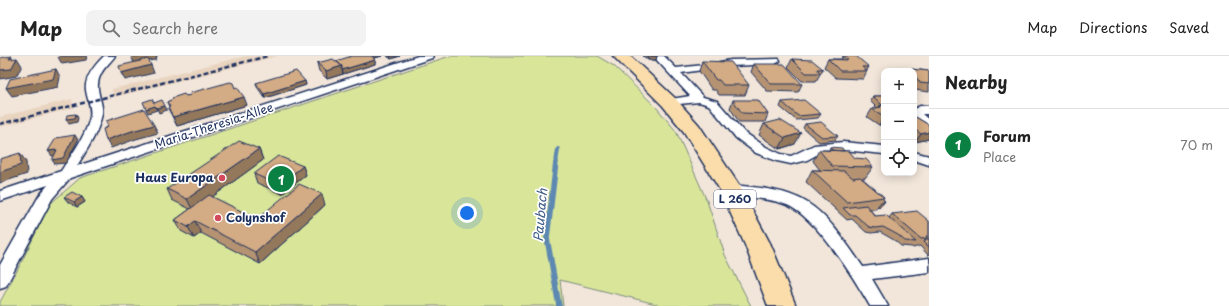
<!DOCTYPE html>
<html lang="en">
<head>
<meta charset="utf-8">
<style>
  body { margin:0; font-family:"Playpen Sans",sans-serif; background:#f2f2f2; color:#222 }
  .controls { position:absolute; right:12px; top:12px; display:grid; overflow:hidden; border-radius:8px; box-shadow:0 2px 10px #0003 }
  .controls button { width:36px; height:36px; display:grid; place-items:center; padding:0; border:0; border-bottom:1px solid #e0e0e0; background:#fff; color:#222; font:20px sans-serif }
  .you { position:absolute; left:467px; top:157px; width:14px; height:14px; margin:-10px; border:3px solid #fff; border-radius:50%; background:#1a73e8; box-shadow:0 0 0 6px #1a73e833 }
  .badge { display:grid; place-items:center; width:26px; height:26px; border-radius:50%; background:#0b8043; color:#fff; font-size:13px; font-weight:700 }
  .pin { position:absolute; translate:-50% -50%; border:2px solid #fff; box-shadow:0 1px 4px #0006 }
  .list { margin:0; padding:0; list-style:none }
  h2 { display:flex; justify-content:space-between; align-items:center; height:52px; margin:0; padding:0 16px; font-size:17px }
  h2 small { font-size:13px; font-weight:400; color:#767676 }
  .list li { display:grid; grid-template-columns:26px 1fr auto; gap:12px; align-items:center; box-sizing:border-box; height:72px; padding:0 16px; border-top:1px solid #e0e0e0 }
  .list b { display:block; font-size:15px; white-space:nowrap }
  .list p { margin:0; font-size:13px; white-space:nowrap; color:#767676 }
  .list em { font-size:13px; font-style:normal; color:#767676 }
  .icon { flex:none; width:22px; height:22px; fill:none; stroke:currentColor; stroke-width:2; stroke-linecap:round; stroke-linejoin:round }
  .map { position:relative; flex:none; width:929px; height:250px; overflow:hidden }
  header { display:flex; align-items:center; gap:24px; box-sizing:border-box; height:56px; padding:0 20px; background:#fff; border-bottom:1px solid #e0e0e0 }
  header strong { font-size:19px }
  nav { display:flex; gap:22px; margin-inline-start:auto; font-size:14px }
  .search { width:280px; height:36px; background:#f2f2f2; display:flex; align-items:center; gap:10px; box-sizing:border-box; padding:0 14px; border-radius:8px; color:#767676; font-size:15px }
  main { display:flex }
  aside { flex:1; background:#fff }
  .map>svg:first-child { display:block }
  .built { fill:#e9d4c0 }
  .green { fill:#d9e69a; stroke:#7a8a7c }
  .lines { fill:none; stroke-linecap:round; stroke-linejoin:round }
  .stream-far1 { stroke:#5d88b1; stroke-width:4 }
  .stream { stroke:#5d88b1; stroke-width:5.5 }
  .minor-casing { stroke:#1b2f5e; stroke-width:3 }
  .primary-casing { stroke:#1b2f5e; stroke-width:3 }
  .minor { fill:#fff; fill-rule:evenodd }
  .primary { fill:#fbddab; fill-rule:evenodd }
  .rail { stroke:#1b2f5e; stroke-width:2.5; stroke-dasharray:5 2.5; stroke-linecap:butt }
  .wall { fill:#b59372; stroke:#1b2f5e }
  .shaded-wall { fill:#94785c; stroke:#1b2f5e }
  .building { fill:#d3ab84; stroke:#1b2f5e }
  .poi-dot { fill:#d1495b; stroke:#fff; stroke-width:1.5 }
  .labels { text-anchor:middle; stroke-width:3.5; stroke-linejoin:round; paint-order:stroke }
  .shield { fill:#fff; stroke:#5f6d8e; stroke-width:1 }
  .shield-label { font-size:11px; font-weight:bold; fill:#1b2f5e }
  .street-label { font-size:12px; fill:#1b2f5e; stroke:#fff }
  .poi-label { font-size:12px; font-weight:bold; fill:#1b2f5e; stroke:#fff; text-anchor:end }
  .water-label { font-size:13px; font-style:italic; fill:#3c5b87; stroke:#fff }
</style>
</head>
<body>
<header>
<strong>Map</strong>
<div class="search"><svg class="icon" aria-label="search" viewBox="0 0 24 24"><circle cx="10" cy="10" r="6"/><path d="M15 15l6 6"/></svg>Search here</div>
<nav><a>Map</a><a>Directions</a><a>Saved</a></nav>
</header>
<main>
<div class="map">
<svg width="929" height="250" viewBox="0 0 929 250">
  <rect width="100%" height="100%" fill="#f2e6da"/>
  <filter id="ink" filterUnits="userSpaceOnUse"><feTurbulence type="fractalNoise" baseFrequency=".025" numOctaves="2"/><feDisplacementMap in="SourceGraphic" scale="8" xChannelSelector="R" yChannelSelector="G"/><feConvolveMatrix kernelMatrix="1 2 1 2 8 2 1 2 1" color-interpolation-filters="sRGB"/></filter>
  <g filter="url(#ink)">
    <!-- built -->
    <path class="built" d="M245 0H278L115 41 112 35V33Z
      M72 43 73 52 0 71V61Z"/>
    <!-- green -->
    <path class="green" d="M450 0H597L614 10 656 51 676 75 707 145 725 199 751 250H664L560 224 563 250H0V246L17 215 50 148 80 122Z"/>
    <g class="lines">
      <!-- stream-far1 -->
      <path class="stream-far1" d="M556 107 558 93"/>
      <!-- stream -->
      <path class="stream" d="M556 106 547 182 559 250"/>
      <defs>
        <path id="minor" d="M104 0H115C110 7 103 12 100 20 93 36 106 47 101 62 97 79 86 95 77 110L418 0H433L432 2 70 122 52 143 6 230 0 232V209L39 140 48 129 0 145V135L61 115C71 99 86 80 90 61 92 51 87 43 86 34 84 21 96 8 104 0Z
          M653 0H664L676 12 704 9 731 4 779 3 780 5 775 8 731 10 681 17 703 41 717 45 744 76 766 91 781 98 791 100 814 89 843 86 884 90V98L843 94 822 96 807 104 791 108 777 105 756 97 736 82 709 49 699 46 669 49 665 48 663 46 665 44 690 40Z
          M920 50H929V58H922L929 64V73C916 69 914 66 914 53Z
          M914 96 929 100V109L914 104Z
          M731 129C755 131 785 133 806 146 829 160 847 188 863 211L929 202V216L872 223 888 250H870C854 222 816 161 787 149 767 141 746 143 726 137L724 134 726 131Z"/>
        <path id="primary" d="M613 0H630L675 42 699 69 739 129 771 189 796 250H768L745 189 720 134 684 76 663 50Z"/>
      </defs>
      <!-- minor casing -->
      <use href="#minor" class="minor-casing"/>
      <!-- primary casing -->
      <use href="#primary" class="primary-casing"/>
      <!-- minor -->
      <use href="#minor" class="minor"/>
      <!-- primary -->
      <use href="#primary" class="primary"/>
      <!-- rail -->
      <path class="rail" d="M0 68 268 0"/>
    </g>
    <!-- wall -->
    <path class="wall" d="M382 0 374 2 375 4V8L327 23 319 15 317 7Z
      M387 0H400L391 3Z
      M643 0H657L656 4H648Z
      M843 0 869 11 867 14V15L863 23 836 22 824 11 828 3H842Z
      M792 3 823 13 816 25H802L788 11Z
      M702 5 749 29 745 39H719L716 34H712L699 15Z
      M754 8 802 28 798 36 767 35 751 16Z
      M911 13 929 15V36L915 34 914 33V15H909Z
      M305 25 306 29 265 42 257 31 256 27Z
      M235 32 247 49 177 70 168 52 169 51 167 46 173 43 186 40Z
      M873 40H884V68L879 69 867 61 872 53 877 52 870 45Z
      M733 44 768 58 765 66H739L730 52Z
      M782 46 821 58 818 62 796 64 780 51Z
      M914 60 929 69V83L915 86 914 85Z
      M764 68 795 88 779 93 759 79Z
      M805 68 838 80 835 84 819 86 803 72Z
      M830 91 844 95 855 102 873 111 865 122H862L884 141 883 143 885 145 881 150 877 151 876 153H870L875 160 889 162 892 158 929 165V199H928L920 190 913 192 912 191 901 190 894 184 880 176 871 177 866 176 852 163 847 164 806 126 812 114H820L813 105 819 94H829Z
      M259 93 263 104 212 141 257 163 325 149 260 208 201 177 194 182 181 175 175 164 190 153 172 144 167 133Z
      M303 110 306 119 282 138 257 127 254 118Z
      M64 141H82L85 146 77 151 68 146Z"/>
    <!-- shaded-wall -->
    <path class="shaded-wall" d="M11 0 15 6 17 2 22 10 16 20 0 23V14Z
      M61 0H87L86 4 62 8 58 1Z
      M131 0H157L156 4 134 7Z
      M371 0H382L371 3Z
      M390 0H400L391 3Z
      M649 0H657L656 4H648Z
      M375 4V8L343 18 342 14Z
      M151 9 154 17 125 24 121 17Z
      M342 10 343 18 327 23 326 15Z
      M56 13 60 21 58 31 12 40 6 32Z
      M305 25 306 29 265 42 264 38Z
      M244 41 247 49 177 70 173 61Z
      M155 50 157 54 148 57 146 53Z
      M165 50 167 54 159 57 157 52Z
      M76 58 78 62 77 66 69 68 66 63Z
      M884 61V68L879 69Z
      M154 69 158 77 136 83 111 92 106 84 132 75Z
      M929 76V83L915 86 921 78Z
      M801 77 795 88 779 93 785 82Z
      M75 79 78 84 66 107 55 108 52 104Z
      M259 93 263 104 193 155 187 143Z
      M57 94 60 99 52 100 48 95Z
      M20 97 26 106 27 118 0 127V116Z
      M303 110 306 119 282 138 279 129Z
      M322 138 325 149 260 208 255 196Z
      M82 141 85 146 77 151 74 146Z
      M885 145 881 150 877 151 881 146Z
      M195 165 201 177 194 182 188 171Z"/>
    <!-- building -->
    <path class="building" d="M11 0 9 3 17 2 11 13 0 14V2Z
      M352 0H372L375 4 342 14V10L336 5Z
      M843 0H856L869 11H862L867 15H840L828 3 848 4Z
      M148 3 151 9 121 17 119 10Z
      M333 3 342 10 326 15 317 7Z
      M792 3 812 4 823 13H817L820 17H806Z
      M702 5 731 6 749 29H723L719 24H716Z
      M754 8H784L802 28H771Z
      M56 13 53 23 6 32 10 23Z
      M911 13 929 15V28L920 27 914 18V15H912Z
      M296 15 305 25 264 38 256 27Z
      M230 26 233 27 235 32 237 31 244 41 173 61 168 52 170 51 167 46 173 43 172 42 184 38 186 40 191 39 190 37Z
      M873 40H884V49H882Z
      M152 43 154 47 162 44 165 50 157 52 155 50 146 53 143 46Z
      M733 44H758L768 58 742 57Z
      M804 44 821 58 798 60 782 46Z
      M884 49V60L872 53 881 51 879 50Z
      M144 53 154 69 132 75 106 84 103 73 108 71 106 65Z
      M76 58 75 62 66 63 67 59Z
      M914 60 929 69V76L921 78 914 73Z
      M780 64 801 77 785 82 764 68Z
      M821 66 838 80 822 81 805 68Z
      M75 79 63 102 52 104 57 94 48 95 56 82Z
      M239 85 259 93 187 143 167 133Z
      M830 91 842 92 844 95 832 94Z
      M819 94 849 95 855 102 866 103 873 111 832 110Z
      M20 97 21 109 0 116V103Z
      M278 100 303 110 279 129 254 118Z
      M812 114 844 115 853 122 860 121 884 141 847 146Z
      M299 128 322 138 255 196 195 165 188 171 175 164 209 139 257 163Z
      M72 136 82 141 74 146 64 141Z
      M866 149 875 160 886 159 916 186 905 185 898 179 883 171 875 172 869 171 855 159H850L843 152Z
      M917 155 929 165V180H926L927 182 921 183 892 158Z
      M926 183H929V191L924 186Z"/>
  </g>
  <!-- markers -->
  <g class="poi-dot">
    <circle cx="222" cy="122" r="4"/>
    <circle cx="218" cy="162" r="4"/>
  </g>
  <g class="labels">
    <!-- shield labels -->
    <rect class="shield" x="714" y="134" width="42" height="18" rx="3"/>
    <g class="shield-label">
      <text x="735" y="147">L 260</text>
    </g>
    <!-- street labels -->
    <g class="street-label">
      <text transform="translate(214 70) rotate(-18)" y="4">Maria-Theresia-Allee</text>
    </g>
    <!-- poi labels -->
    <g class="poi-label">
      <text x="214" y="126">Haus Europa</text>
      <text x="226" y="166" text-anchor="start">Colynshof</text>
    </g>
    <!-- water labels -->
    <g class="water-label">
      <text transform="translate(540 159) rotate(-85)" y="5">Paubach</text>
    </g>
  </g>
</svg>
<div class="controls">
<button>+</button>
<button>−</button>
<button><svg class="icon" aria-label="locate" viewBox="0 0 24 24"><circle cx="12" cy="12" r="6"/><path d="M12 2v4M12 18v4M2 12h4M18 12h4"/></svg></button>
</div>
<div class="you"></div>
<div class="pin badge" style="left:281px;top:123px">1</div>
</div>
<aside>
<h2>Nearby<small></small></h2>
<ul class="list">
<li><span class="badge">1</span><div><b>Forum</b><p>Place</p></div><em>70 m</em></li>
</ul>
</aside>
</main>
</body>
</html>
